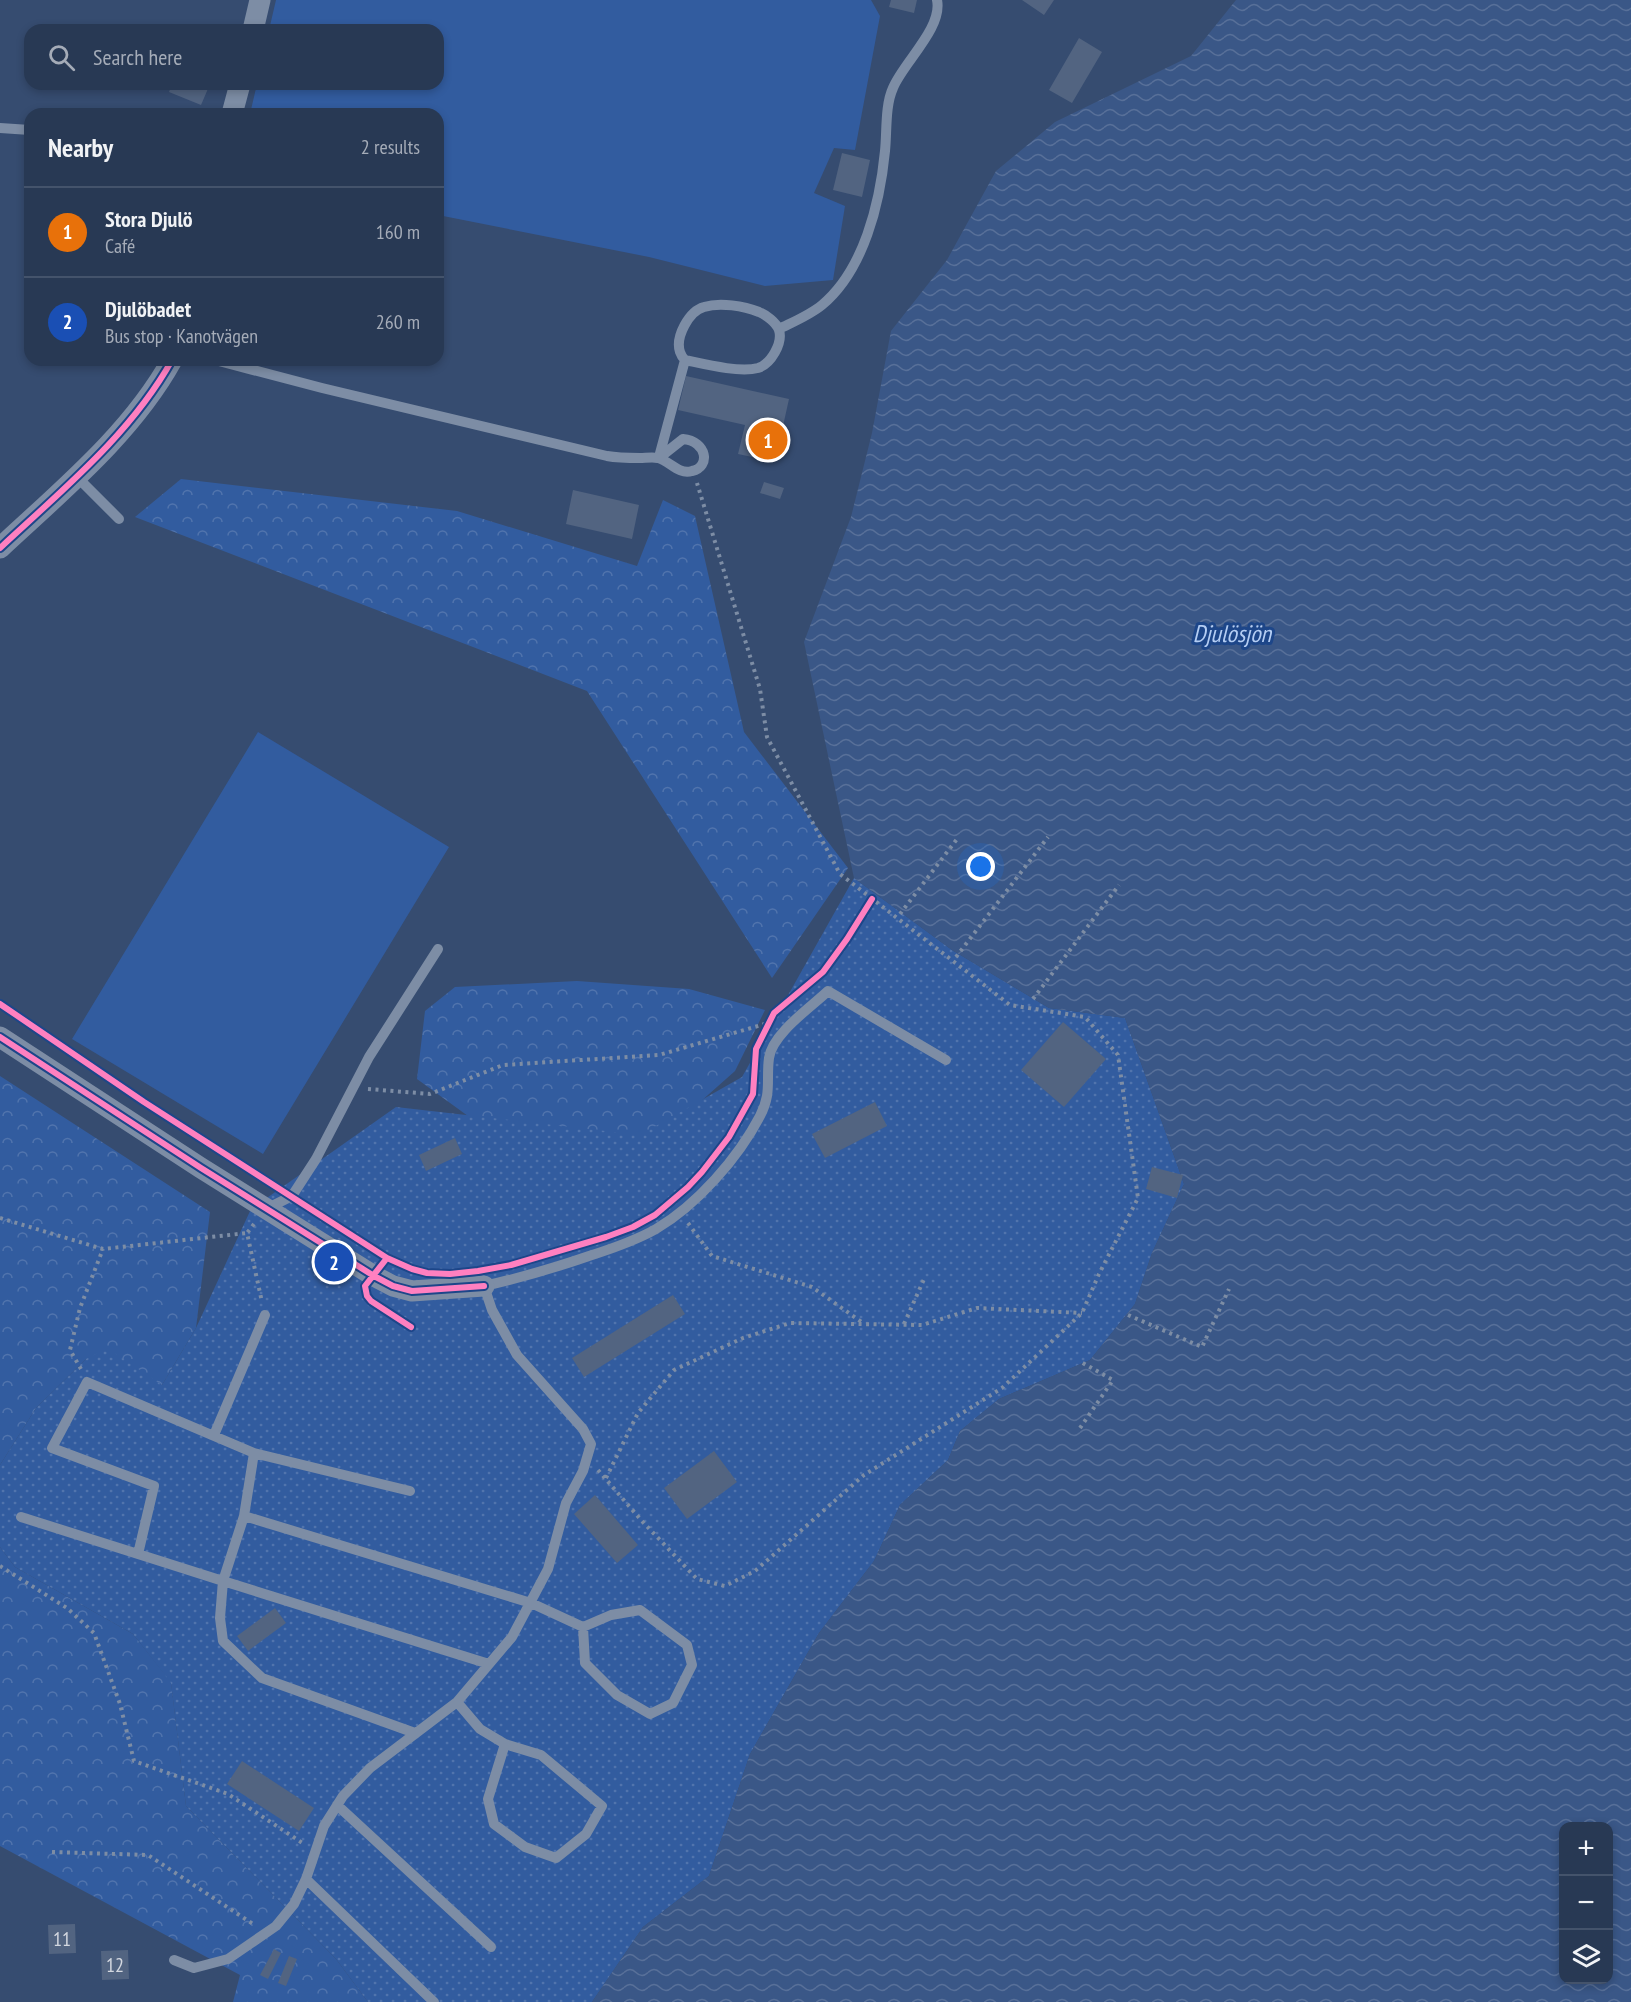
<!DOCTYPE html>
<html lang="en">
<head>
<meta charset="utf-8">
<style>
  body { margin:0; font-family:"PT Sans Narrow",sans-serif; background:#34445e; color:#f1f3f6 }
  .controls { position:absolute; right:18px; bottom:18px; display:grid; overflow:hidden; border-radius:12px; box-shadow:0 3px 9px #0003 }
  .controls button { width:54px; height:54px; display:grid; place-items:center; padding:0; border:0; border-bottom:2px solid #44536b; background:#283954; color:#f1f3f6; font:30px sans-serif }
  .you { position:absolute; left:981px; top:867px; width:21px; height:21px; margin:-15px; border:4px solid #fff; border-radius:50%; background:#1a73e8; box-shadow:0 0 0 9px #1a73e833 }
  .badge { display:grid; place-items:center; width:39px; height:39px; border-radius:50%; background:#8abfa5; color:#fff; font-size:20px; font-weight:700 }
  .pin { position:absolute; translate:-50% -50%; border:3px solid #fff; box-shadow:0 2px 6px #0006 }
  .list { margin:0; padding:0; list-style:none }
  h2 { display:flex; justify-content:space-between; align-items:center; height:78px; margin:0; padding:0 24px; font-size:26px }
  h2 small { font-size:20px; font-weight:400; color:#a5acb8 }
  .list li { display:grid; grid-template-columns:39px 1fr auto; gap:18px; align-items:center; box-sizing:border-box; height:90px; padding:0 24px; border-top:2px solid #44536b }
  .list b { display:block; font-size:22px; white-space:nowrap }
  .list p { margin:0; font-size:20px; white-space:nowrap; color:#a5acb8 }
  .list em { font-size:20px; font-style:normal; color:#a5acb8 }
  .icon { flex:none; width:33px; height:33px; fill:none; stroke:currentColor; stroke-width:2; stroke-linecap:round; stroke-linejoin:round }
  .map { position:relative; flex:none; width:1631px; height:2002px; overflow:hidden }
  .search { position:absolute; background:#283954; box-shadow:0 3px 9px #0003; left:24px; top:24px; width:420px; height:66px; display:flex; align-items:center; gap:15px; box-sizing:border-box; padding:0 21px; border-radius:18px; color:#a5acb8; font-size:22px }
  .panel { position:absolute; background:#283954; box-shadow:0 3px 9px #0003; left:24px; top:108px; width:420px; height:258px; border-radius:18px }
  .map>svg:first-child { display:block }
  .green { fill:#325c9f }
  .forest { fill:url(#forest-crowns) }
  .park { fill:url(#park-dots) }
  .water { fill:url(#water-waves); fill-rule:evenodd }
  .building { fill:#526481 }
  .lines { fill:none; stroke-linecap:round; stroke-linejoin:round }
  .path { stroke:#7d8da5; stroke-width:4; stroke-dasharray:3 4.5; stroke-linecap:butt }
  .service { stroke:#7d8da5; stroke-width:10 }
  .minor { stroke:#7d8da5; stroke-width:21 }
  .cycleway-casing { stroke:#1d4689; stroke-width:10 }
  .cycleway { stroke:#ff80c0; stroke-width:6 }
  .labels { text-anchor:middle; stroke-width:6; stroke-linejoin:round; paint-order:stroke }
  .number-label { font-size:20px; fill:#d4d8e0 }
  .water-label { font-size:24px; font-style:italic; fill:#b4cdf3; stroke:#1d4689 }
</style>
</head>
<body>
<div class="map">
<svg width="1631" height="2002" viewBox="0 0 1631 2002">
  <defs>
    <pattern id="forest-crowns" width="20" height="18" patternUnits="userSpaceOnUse" patternTransform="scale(1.5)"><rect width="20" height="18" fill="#325c9f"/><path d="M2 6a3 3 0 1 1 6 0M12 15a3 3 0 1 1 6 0" fill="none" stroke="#5174ad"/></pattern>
    <pattern id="park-dots" width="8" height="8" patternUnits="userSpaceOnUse" patternTransform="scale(1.5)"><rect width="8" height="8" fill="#325c9f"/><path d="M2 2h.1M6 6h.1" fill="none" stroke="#5174ad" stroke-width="1.8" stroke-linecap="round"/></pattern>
    <pattern id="water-waves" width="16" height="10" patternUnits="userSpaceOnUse" patternTransform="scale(1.5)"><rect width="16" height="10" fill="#3a5787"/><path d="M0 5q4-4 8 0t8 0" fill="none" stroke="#587099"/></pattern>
  </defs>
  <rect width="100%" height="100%" fill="#364c70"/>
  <!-- green -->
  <path class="green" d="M276 0H871L880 16 855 150 834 148 814 193 845 206 833 280 765 286 649 257 438 215V114H250L257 84H438V30H269Z
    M258 732 449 847 263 1154 72 1039Z"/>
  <!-- forest -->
  <path class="forest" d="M181 479 457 511 637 566 663 500 695 516 744 732 848 868 772 978 587 691 135 517Z
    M577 981 689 989 765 1010 735 1071 647 1149 537 1166 417 1079 425 1011 455 987Z
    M0 1076 210 1212 196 1328 162 1385 86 1359 36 1408 0 1465Z
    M0 1547 15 1567 133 1634 171 1682 186 1806 336 1959 368 2002H233L240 1975 0 1846Z"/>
  <!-- park -->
  <path class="park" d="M854 878 952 950 1049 1008 1125 1018 1184 1184 1152 1253 1135 1304 1090 1360 999 1399 960 1431 948 1460 900 1505 874 1561 819 1633 750 1754 709 1876 643 1927 592 2002H368L336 1959 186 1806 171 1683 133 1634 15 1567 0 1547V1465L36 1408 86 1359 107 1348 162 1385 196 1328 251 1209 396 1107 640 1135 742 1077Z"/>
  <!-- water -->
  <path class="water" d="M1236 0H1631V2002H592L643 1927 709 1876 750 1754 819 1633 874 1561 900 1505 948 1460 960 1431 999 1399 1090 1360 1135 1304 1152 1253 1184 1184 1125 1018 1049 1008 952 950 854 878 804 642 851 517 872 433 891 331 947 260 996 171 1055 122 1191 56ZM1564 1826H1608V1980H1564Z"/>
  <!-- building -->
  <path class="building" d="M891 0H917L914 13 889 7Z
    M1022 0H1054L1044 15Z
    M1079 38 1102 52 1072 103 1049 90Z
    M172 84H210L201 105 169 92Z
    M842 153 870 160 862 197 833 190Z
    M686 376 789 399 775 462 738 454 745 425 678 410Z
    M764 482 784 488 780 499 760 493Z
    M573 490 639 505 632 539 566 524Z
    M1063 1022 1106 1059 1064 1107 1021 1070Z
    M875 1102 887 1126 825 1158 812 1134Z
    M455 1138 462 1154 426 1171 419 1155Z
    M1152 1167 1183 1175 1177 1198 1146 1189Z
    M673 1295 685 1314 584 1377 572 1358Z
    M714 1451 737 1482 687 1519 664 1488Z
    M595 1495 638 1545 617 1563 574 1514Z
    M275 1608 286 1623 248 1651 237 1636Z
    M242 1761 314 1808 299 1831 227 1784Z
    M75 1924 76 1953 49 1954 48 1925Z
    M274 1949 281 1953 268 1979 260 1975Z
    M128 1950 129 1979 102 1980 101 1951Z
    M289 1956 297 1959 286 1986 278 1983Z"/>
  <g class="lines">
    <!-- path -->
    <path class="path" d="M900 914 957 839
      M956 957 1048 837
      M1033 999 1119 885
      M368 1089 430 1094 503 1065 659 1055 768 1023
      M0 1218 103 1249 247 1233
      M688 1223 712 1256 812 1287 863 1323
      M254 1224 247 1233 262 1302
      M1128 1315 1202 1347 1229 1289
      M904 1324 925 1277
      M81 1369 70 1350 80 1308 103 1249
      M1080 1428 1113 1380 1081 1362
      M598 1470 641 1520 697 1579 725 1586 755 1571 864 1475 1002 1388 1082 1313 1099 1274 1138 1198 1118 1055 1085 1017 1010 1005 840 874 767 737 760 689 697 483
      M606 1478 638 1413 674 1370 743 1338 790 1323 922 1325 977 1308 1082 1313
      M0 1566 67 1608 94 1633 120 1704 134 1761 228 1794 304 1844
      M52 1852 148 1855 253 1924"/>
    <!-- service -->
    <path class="service" d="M0 128 30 130
      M779 329C793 322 810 315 822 305 864 270 880 203 885 151 887 132 885 105 893 88 903 63 943 28 937 0
      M215 360 322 388 607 456C618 458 628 458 640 458 645 458 653 457 658 458 670 461 678 475 692 471 711 467 707 441 683 439L659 458
      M659 457 685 360C683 358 681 355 680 352 675 337 689 311 704 307 720 302 744 306 759 312 766 315 776 322 779 330 783 343 771 364 758 368 739 373 704 364 685 360
      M76 476 119 519
      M266 1209 292 1196 316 1159 369 1057 438 949
      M214 1435 265 1315
      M254 1453 87 1382 52 1448 154 1486 138 1554 223 1581 220 1618 223 1641 262 1678 415 1733
      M410 1491 254 1453 244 1516 531 1603 583 1627 611 1615 640 1610 687 1645 692 1665 673 1703 650 1714 617 1695 585 1663 583 1627
      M244 1516 223 1581 489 1664
      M21 1517 138 1554
      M457 1702 480 1729 505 1744 488 1799 494 1824 525 1847 556 1858 586 1834 602 1806 541 1755 505 1744
      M337 1805 491 1947
      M306 1879 434 2002
      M174 1960 194 1968 228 1959 276 1926 294 1904 306 1879 324 1826 343 1796 370 1768 457 1702 512 1637 548 1569 566 1503 583 1471 591 1444 583 1429 517 1355 492 1310 484 1286C520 1278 554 1268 589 1256 611 1249 635 1241 656 1229 697 1205 738 1158 760 1116 772 1093 766 1081 769 1058 772 1034 810 1008 828 991L946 1060"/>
    <!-- minor -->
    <path class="minor" d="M253 30 260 0
      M232 114 240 84
      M0 548C61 491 131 434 172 360
      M0 1037 201 1168 374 1276 393 1286 412 1291 484 1286"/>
    <defs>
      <path id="cycleway" d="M0 548C61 491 131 434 172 360
        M0 1004 144 1102 387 1258 412 1269 427 1273 450 1274 478 1271 511 1265 606 1237 633 1227 655 1215 688 1187 702 1172 729 1137 753 1094 756 1049 774 1013 823 972 847 939 872 899
        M0 1037 201 1168 374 1276 393 1286 412 1291 484 1286
        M387 1258 365 1286 367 1296 371 1301 411 1327"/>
    </defs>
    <!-- cycleway casing -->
    <use href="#cycleway" class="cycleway-casing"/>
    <!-- cycleway -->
    <use href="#cycleway" class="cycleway"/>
  </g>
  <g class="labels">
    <!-- number labels -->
    <g class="number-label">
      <text x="62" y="1946">11</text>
      <text x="115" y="1972">12</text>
    </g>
    <!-- water labels -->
    <g class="water-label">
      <text x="1232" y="642">Djulösjön</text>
    </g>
  </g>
</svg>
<div class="controls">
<button>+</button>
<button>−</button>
<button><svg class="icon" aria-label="layers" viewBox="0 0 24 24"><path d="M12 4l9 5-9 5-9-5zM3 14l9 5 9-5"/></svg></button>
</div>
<div class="you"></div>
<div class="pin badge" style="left:768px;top:440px;background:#e8710a">1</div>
<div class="pin badge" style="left:334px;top:1262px;background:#1a4fb4">2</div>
<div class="search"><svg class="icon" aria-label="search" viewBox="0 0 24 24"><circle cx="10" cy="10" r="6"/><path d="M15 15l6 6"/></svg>Search here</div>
<section class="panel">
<h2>Nearby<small>2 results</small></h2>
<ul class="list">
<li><span class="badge" style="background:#e8710a">1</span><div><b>Stora Djulö</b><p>Café</p></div><em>160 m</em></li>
<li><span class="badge" style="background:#1a4fb4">2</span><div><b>Djulöbadet</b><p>Bus stop · Kanotvägen</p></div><em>260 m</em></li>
</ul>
</section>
</div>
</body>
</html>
